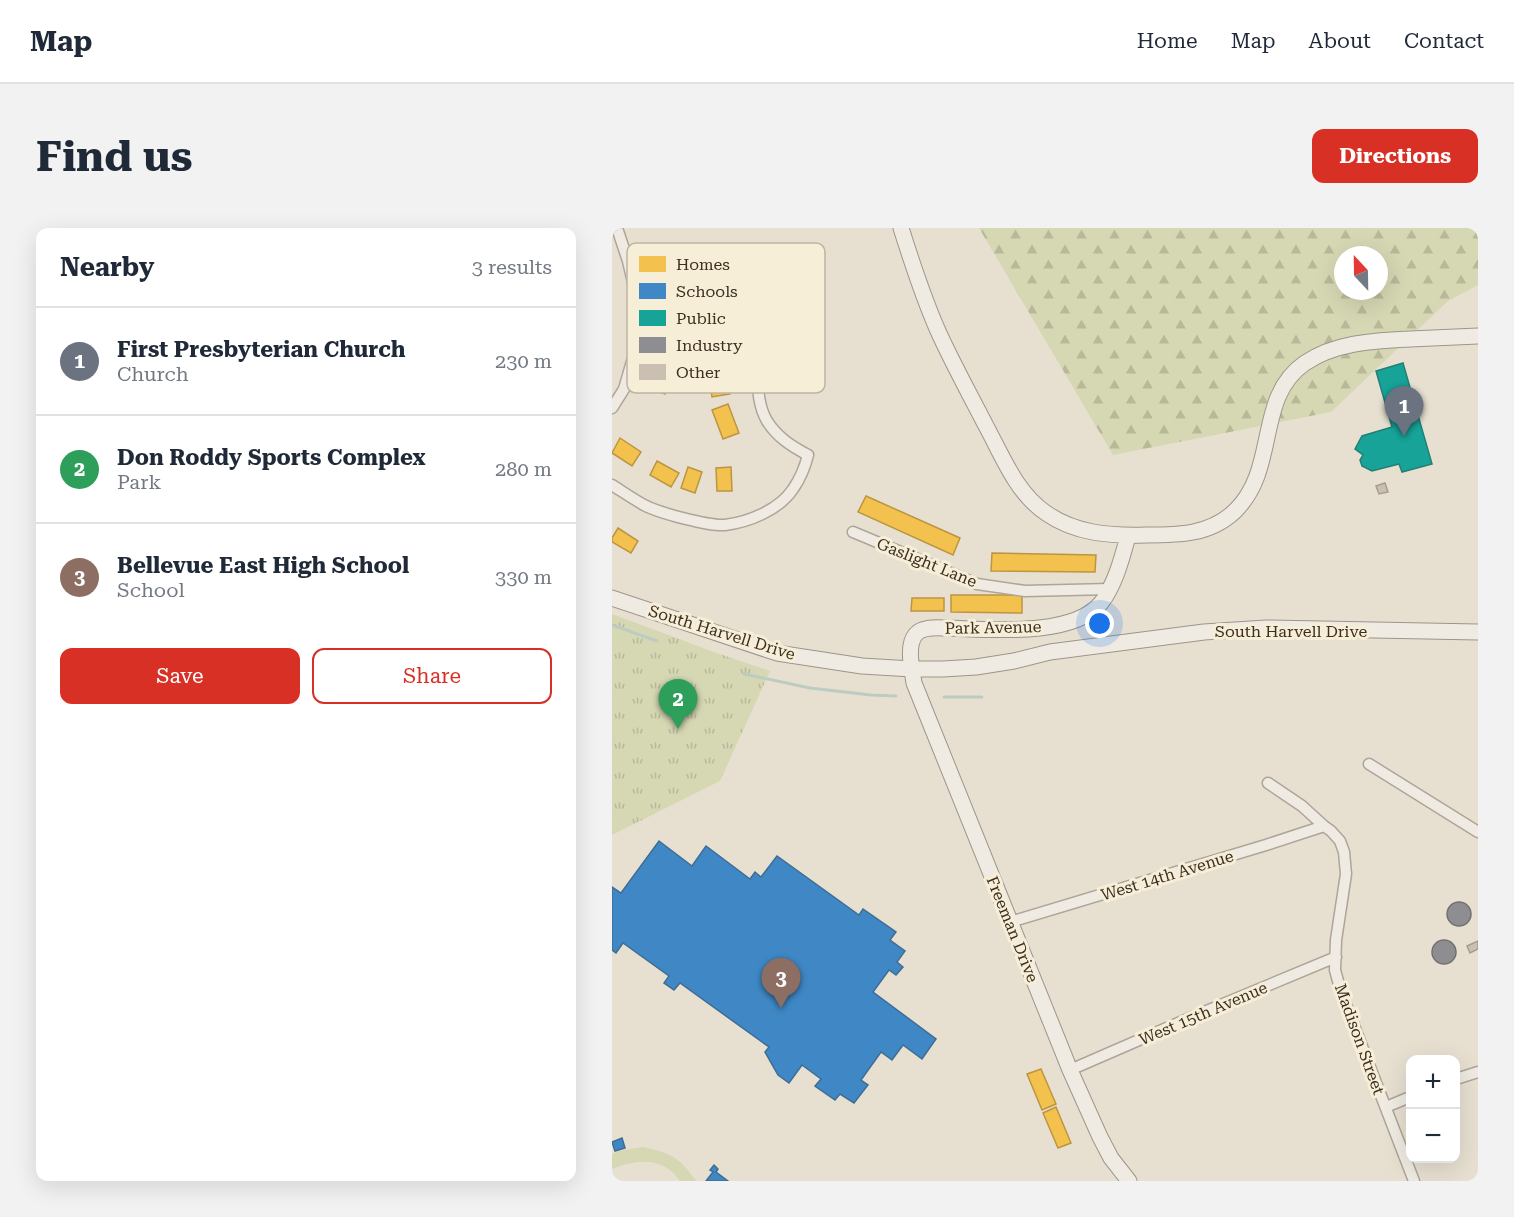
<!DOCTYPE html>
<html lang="en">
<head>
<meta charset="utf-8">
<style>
  body { margin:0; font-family:"Roboto Serif",serif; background:#f2f2f3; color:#1f2937 }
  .controls { position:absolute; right:18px; bottom:18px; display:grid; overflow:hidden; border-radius:12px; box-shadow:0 6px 24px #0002 }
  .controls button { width:54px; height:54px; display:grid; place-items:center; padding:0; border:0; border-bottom:2px solid #e0e1e3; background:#fff; color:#1f2937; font:30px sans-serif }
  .compass { position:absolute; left:722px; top:18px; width:54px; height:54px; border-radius:50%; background:#fff; box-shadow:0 6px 24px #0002; rotate:338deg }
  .you { position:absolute; left:488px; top:396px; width:21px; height:21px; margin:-15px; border:4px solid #fff; border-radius:50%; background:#1a73e8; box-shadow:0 0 0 9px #1a73e833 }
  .badge { display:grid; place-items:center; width:39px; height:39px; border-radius:50%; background:#d93025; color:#fff; font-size:20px; font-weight:700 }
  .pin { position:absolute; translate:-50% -50px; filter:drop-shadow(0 2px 3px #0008) }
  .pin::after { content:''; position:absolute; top:32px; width:21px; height:18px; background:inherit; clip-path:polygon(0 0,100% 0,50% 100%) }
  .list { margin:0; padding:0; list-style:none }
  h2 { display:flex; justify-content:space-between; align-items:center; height:78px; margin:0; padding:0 24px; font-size:26px }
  h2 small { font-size:20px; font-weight:400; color:#747a83 }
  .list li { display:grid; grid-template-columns:39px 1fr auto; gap:18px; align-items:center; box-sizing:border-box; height:108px; padding:0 24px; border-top:2px solid #e0e1e3 }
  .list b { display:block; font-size:22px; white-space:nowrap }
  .list p { margin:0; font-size:20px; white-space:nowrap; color:#747a83 }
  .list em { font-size:20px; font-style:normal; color:#747a83 }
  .actions { display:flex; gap:12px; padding:18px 24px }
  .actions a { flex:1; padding:14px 0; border:2px solid #d93025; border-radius:12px; text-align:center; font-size:21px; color:#d93025 }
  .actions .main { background:#d93025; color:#fff }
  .map { position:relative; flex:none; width:866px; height:953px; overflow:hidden; border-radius:12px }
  header { display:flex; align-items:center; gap:36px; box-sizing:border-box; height:84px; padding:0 30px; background:#fff; border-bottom:2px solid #e0e1e3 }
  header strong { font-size:28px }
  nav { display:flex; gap:33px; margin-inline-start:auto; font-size:21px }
  .intro { display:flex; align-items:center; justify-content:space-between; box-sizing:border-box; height:144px; padding:0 36px }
  h1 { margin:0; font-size:42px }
  .button { padding:15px 27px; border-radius:12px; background:#d93025; color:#fff; font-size:21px; font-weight:700 }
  main { display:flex; gap:36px; padding:0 36px }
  aside { flex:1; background:#fff; border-radius:12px; box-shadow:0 6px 24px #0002 }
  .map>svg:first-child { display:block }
  .grass { fill:url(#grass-tufts) }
  .forest { fill:url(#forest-firs); fill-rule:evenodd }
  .pitch { fill:#d6d7b3 }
  .homes { fill:#f2c14e; stroke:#bc9540; stroke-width:1.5 }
  .schools { fill:#3f88c5; stroke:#3e6d94; stroke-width:1.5 }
  .public { fill:#17a398; stroke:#228074; stroke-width:1.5 }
  .industry { fill:#8d8d92; stroke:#757070; stroke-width:1.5 }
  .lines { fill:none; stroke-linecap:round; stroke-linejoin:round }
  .stream { stroke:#bcccc2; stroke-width:3 }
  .building { fill:#cbbfb2; stroke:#a89c90; stroke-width:1.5 }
  .street-casing { stroke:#ada599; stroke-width:13 }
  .secondary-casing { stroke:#9c958a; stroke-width:17 }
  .street { stroke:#efebe3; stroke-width:10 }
  .secondary { stroke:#efebe3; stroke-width:15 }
  .labels { text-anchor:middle; stroke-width:6; stroke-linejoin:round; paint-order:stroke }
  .street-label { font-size:16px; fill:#3d2e20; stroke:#f7eed8 }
  .key { fill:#f7eed8; stroke:#bfb4a1; stroke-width:1.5 }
  .key-label { font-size:16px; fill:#3d2e20 }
</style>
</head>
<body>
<header>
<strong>Map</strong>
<nav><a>Home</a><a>Map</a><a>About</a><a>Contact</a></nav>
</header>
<div class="intro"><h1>Find us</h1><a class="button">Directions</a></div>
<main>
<aside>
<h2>Nearby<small>3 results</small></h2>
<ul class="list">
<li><span class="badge" style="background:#6b7280">1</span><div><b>First Presbyterian Church</b><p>Church</p></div><em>230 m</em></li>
<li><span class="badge" style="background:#2e9e5b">2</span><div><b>Don Roddy Sports Complex</b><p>Park</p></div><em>280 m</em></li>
<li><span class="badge" style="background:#8d6e63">3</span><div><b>Bellevue East High School</b><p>School</p></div><em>330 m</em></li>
</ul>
<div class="actions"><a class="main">Save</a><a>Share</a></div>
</aside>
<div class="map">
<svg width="866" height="953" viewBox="0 0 866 953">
  <defs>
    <pattern id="grass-tufts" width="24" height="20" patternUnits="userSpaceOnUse" patternTransform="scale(1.5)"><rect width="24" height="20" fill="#d6d7b3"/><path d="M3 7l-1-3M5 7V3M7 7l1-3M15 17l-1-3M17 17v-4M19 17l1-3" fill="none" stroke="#b9b99a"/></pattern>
    <pattern id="forest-firs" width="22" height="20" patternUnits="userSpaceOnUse" patternTransform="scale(1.5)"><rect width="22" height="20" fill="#d6d7b3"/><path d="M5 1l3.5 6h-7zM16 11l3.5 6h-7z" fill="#b9b99a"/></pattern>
  </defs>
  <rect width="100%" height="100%" fill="#e7e0d1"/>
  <!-- grass -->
  <path class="grass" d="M0 386 102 424 158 443 108 553 0 607Z"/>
  <!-- forest -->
  <path class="forest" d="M367 0H866V57L836 73 719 184 501 227ZM731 27H767V63H731Z"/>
  <!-- pitch -->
  <path class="pitch" d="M31 919C58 925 68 929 84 953H68C51 928 25 931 0 941V926L7 923Z"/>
  <!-- homes -->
  <path class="homes" d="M114 138 118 166 100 169 96 141Z
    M47 139 61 145 53 166 39 160Z
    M116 176 127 205 111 211 100 182Z
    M8 210 29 224 20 238 0 225Z
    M45 233 67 245 59 259 38 247Z
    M76 239 90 244 83 265 69 260Z
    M119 239 120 263H105L104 240Z
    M254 268 348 310 341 327 246 284Z
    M6 300 26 313 19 325 0 314V310Z
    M380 325 484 327 483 344 379 343Z
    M339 367H410V385L339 384Z
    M300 370H332V383H299Z
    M429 841 444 876 430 882 415 846Z
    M444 879 459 915 446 920 431 885Z"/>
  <!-- schools -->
  <path class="schools" d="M47 613 80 638 94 618 138 651 143 644 149 649 165 628 247 687 251 681 284 704 278 712 293 723 285 734 291 739 284 747 277 742 261 764 324 811 310 831 291 817 280 832 269 824 249 852 256 857 242 875 228 866 223 872 203 858 209 851 190 837 177 855 166 847 153 824 157 819 68 755 62 762 52 755 57 748 11 715 4 725 0 722V659L9 665Z
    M10 910 13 920 3 923 0 914Z
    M102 937 106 941 104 944 116 953H94L101 944 98 942Z"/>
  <!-- public -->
  <path class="public" d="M791 135 820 236 790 244 787 236 760 243 750 238 748 232 751 227 743 221 750 208 780 199 764 143Z"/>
  <!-- industry -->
  <path class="industry" d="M835 686a12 12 0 1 1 24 0a12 12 0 1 1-24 0Z
    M820 724a12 12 0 1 1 24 0a12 12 0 1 1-24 0Z"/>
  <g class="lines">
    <!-- stream -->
    <path class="stream" d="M0 397 45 413
      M132 446 198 460 259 467 284 468
      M332 469H370"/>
  </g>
  <!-- building -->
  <path class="building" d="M773 255 776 264 767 266 764 258Z
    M866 713V721L858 725 855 718Z"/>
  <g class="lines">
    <defs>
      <path id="street" d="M0 180 12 161 23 123 26 90 24 67 16 33 5 0
        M0 257C11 264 21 271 32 277 47 285 96 298 113 297 137 294 167 282 181 261 188 251 193 239 196 227 179 218 165 209 155 193 142 171 148 144 142 121 133 89 107 65 74 62 57 61 40 65 24 67
        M241 304 365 356 413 363 498 361
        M757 536 866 604
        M656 555 690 578 712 598 719 603 728 613 732 624 734 646 724 712 723 742 729 764 802 953
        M398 694 654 617 712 598
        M458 842 580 789 724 729
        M844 851 866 844
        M774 879 798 869"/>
      <path id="secondary" d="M289 0C300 35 311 69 326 103 340 134 357 165 373 196 390 227 404 265 434 285 464 306 499 308 534 307 566 307 598 307 623 283 667 240 643 169 693 135 724 114 762 113 798 111 821 110 843 109 866 108
        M516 308C510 330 503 357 489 375 460 410 375 401 335 400 326 400 311 398 304 406 294 417 300 441 302 455L458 842 488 909 499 930 517 953
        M0 370 165 425 250 438 300 441H331L364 439 402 433 438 424 592 404 654 400 866 404"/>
    </defs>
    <!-- street casing -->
    <use href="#street" class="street-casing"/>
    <!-- secondary casing -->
    <use href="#secondary" class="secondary-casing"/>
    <!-- street -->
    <use href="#street" class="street"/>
    <!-- secondary -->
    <use href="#secondary" class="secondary"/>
  </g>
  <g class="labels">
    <!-- street labels -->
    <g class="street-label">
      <text transform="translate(315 334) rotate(22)" y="6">Gaslight Lane</text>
      <text transform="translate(381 399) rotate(-1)" y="6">Park Avenue</text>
      <text x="679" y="409">South Harvell Drive</text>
      <text transform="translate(110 404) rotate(17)" y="6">South Harvell Drive</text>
      <text transform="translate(555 647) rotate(-17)" y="6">West 14th Avenue</text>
      <text transform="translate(401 701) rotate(68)" y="6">Freeman Drive</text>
      <text transform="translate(591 785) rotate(-23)" y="6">West 15th Avenue</text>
      <text transform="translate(748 811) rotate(70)" y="6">Madison Street</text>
    </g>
  </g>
  <!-- legend -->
  <rect x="15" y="15" width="198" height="150" rx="9" class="key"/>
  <rect x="27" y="28" width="27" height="16" fill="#f2c14e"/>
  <rect x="27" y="55" width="27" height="16" fill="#3f88c5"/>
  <rect x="27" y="82" width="27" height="16" fill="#17a398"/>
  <rect x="27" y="109" width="27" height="16" fill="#8d8d92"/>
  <rect x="27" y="136" width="27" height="16" fill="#cbbfb2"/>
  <g class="key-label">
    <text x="64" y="42">Homes</text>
    <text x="64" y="69">Schools</text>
    <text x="64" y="96">Public</text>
    <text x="64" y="123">Industry</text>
    <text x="64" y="150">Other</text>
  </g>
</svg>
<div class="controls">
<button>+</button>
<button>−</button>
</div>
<svg class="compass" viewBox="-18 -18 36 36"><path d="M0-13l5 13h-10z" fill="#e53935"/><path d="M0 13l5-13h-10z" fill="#747a83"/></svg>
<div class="you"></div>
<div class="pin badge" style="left:792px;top:208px;background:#6b7280">1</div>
<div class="pin badge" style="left:66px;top:501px;background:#2e9e5b">2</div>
<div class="pin badge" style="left:169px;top:780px;background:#8d6e63">3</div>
</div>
</main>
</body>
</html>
